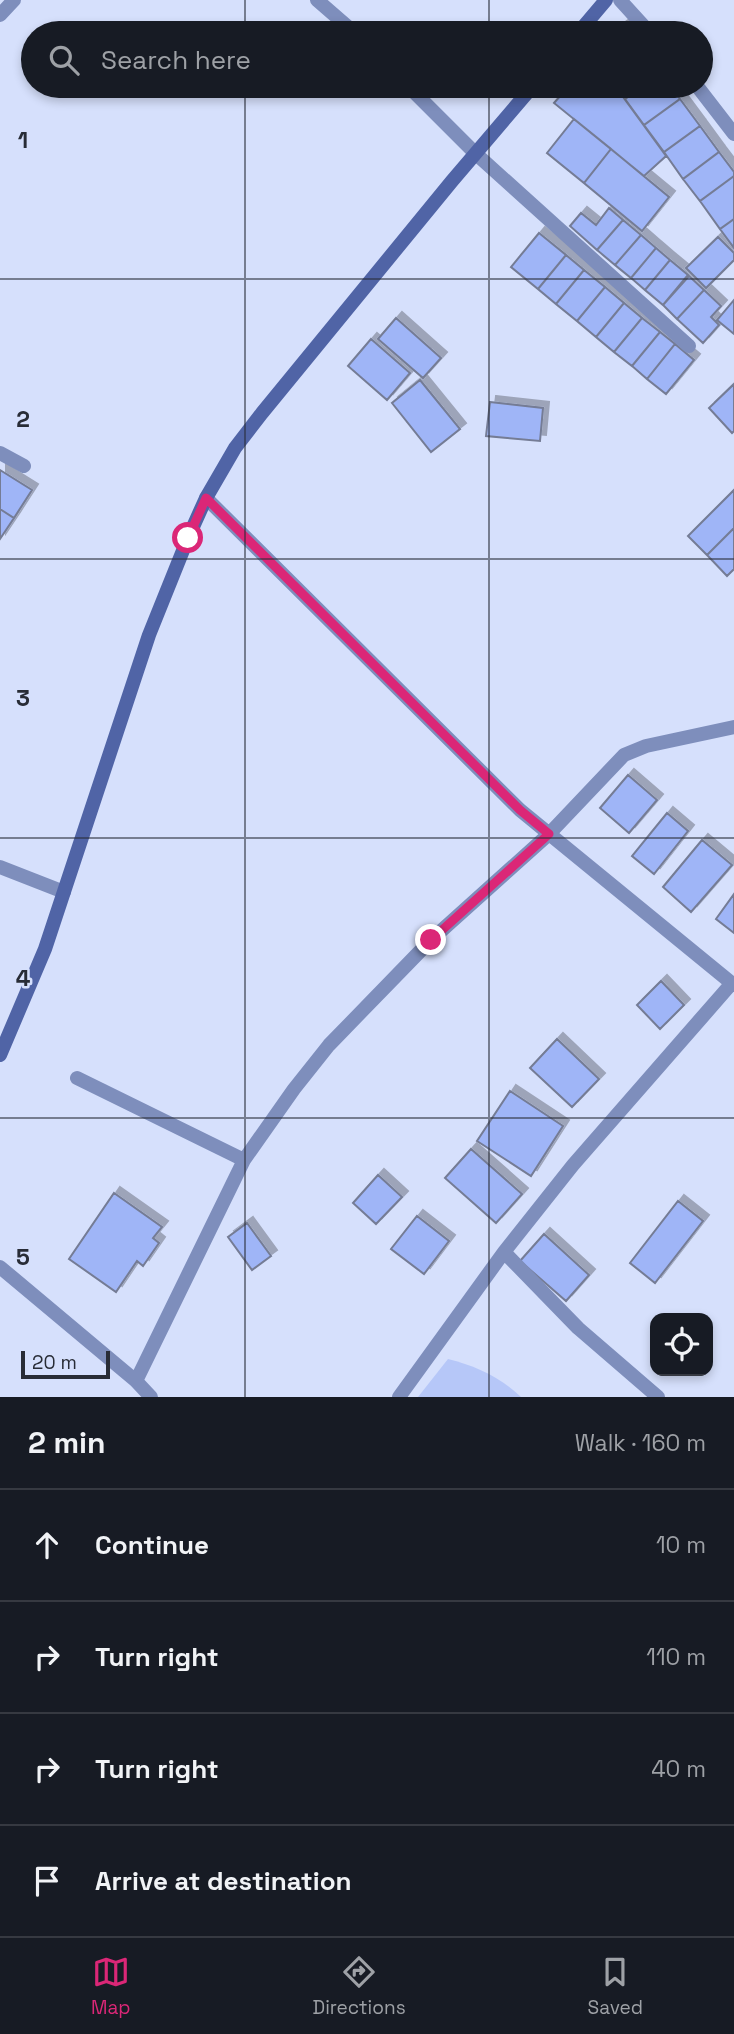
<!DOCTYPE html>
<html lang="en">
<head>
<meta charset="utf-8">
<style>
  body { margin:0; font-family:"Space Grotesk",sans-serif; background:#20242c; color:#f1f3f6 }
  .controls { position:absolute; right:21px; bottom:21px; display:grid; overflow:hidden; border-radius:14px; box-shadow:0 4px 10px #0003 }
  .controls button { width:63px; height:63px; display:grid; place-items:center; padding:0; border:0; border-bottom:2px solid #363941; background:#171b24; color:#f1f3f6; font:35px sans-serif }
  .scale { position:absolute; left:21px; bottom:18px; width:89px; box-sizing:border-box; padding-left:7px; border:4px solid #282c36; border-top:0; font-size:19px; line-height:24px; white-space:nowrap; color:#282c36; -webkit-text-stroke:5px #d6e0fc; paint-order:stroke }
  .stop { position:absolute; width:21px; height:21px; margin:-16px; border:5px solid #db2777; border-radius:50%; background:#fff }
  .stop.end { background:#db2777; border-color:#fff; box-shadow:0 2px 7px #0008 }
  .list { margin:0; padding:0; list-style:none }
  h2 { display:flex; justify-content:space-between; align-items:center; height:91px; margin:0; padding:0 28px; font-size:30px }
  h2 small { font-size:23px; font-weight:400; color:#9ea1a6 }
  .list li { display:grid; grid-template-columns:46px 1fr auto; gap:21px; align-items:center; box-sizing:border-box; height:112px; padding:0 28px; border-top:2px solid #363941 }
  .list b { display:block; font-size:26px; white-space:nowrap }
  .list em { font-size:23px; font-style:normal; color:#9ea1a6 }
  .icon { flex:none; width:38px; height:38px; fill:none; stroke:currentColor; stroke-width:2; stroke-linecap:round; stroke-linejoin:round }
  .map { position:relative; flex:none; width:734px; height:1397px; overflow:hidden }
  .search { position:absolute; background:#171b24; box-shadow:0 4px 10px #0003; left:21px; right:21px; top:21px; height:77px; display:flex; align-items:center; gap:18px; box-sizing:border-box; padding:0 24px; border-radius:38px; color:#9ea1a6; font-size:26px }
  .sheet { height:539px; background:#171b24 }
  nav { display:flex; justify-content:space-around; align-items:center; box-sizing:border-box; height:98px; border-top:2px solid #363941; background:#171b24; font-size:19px; color:#9ea1a6 }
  nav a { display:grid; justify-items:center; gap:4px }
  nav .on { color:#db2777 }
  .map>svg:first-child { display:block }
  .green { fill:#b6c7f8 }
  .building { fill:#9fb5f7; stroke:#747c95; stroke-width:2; filter:url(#shadow) }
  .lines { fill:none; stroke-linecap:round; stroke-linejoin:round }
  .street { stroke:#7e8ebc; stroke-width:14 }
  .secondary { stroke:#5064a6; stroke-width:14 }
  .route { stroke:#db2777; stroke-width:9 }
  .grid { fill:none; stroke:#282c36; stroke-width:2; stroke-opacity:0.55 }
  .grid-label { font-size:23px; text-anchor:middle; font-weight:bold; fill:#282c36; stroke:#d6e0fc; stroke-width:5; stroke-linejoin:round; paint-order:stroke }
</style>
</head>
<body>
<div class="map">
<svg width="734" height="1397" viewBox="0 0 734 1397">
  <defs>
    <filter id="shadow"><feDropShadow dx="6" dy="-6" stdDeviation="0" flood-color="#0004"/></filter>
  </defs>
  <rect width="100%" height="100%" fill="#d6e0fc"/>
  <!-- green -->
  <path class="green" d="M448 1359C476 1366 500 1377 521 1397H418Z"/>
  <!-- building -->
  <path class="building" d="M625 24 632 33H612Z
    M569 86H615L666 156 644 176 554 103Z
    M615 86H643L625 99Z
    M643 86H670L680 99 644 125 625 99Z
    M680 99 700 126 664 152 644 125Z
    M574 119 611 149 584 183 547 153Z
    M700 126 719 152 683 179 664 152Z
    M611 149 669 197 642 231 584 183Z
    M719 152 734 172V176L700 201 683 179Z
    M734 176V219L720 229 700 201Z
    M609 208 623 220 597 250 570 226 581 213 596 225Z
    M734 219V248L720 229Z
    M623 220 641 235 615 265 597 250Z
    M539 233 566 255 538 289 511 267Z
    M641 235 656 248 631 278 615 265Z
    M718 237 734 253V260L706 288 686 268Z
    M656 248 670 260 645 290 631 278Z
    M566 255 584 270 556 304 538 289Z
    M670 260 688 275 663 305 645 290Z
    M584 270 605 287 577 321 556 304Z
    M689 276 704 290 677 319 663 305Z
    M605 287 624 303 596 337 577 321Z
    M704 290 721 306 711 317 719 325 703 343 677 319Z
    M734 300V334L717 320Z
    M624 303 642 318 614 352 596 337Z
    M396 318 441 358 423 378 378 339Z
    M642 318 660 332 632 366 614 352Z
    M660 332 675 344 647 379 632 366Z
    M371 339 410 373 387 400 348 366Z
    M675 344 694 360 666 394 647 379Z
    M420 380 460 429 431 452 392 403Z
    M734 384V431L732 433 709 408Z
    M490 402 543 408 540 441 486 436Z
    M0 470 32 490 14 518 0 509Z
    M734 490V528L707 555 688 536Z
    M0 509 14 518 0 539Z
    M734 528V569L727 576 707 555Z
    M628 775 657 800 629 833 600 808Z
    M667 813 688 831 654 874 632 856Z
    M702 840 732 865 691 912 663 887Z
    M734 894V933L716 919Z
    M661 981 684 1005 660 1029 637 1005Z
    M557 1039 599 1079 572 1107 530 1068Z
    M510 1091 563 1126 531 1176 477 1141Z
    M471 1149 522 1194 496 1223 445 1178Z
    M378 1175 402 1197 376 1224 353 1203Z
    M114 1193 162 1227 153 1238 159 1243 143 1266 137 1261 116 1292 69 1259Z
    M678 1201 703 1221 655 1283 630 1263Z
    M417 1216 449 1241 424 1274 391 1249Z
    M247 1223 271 1256 252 1270 228 1237Z
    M544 1234 589 1275 566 1301 520 1261Z"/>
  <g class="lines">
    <!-- street -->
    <path class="street" d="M317 0 355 33
      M620 0 650 33
      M0 15 14 0
      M408 86 475 153 689 346
      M697 86 734 134
      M0 453 24 466
      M206 498 520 810 734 985
      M0 867 64 892
      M77 1078 244 1160
      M504 1252 578 1328 658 1397
      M0 1267 136 1381 151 1397
      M136 1381 244 1160 294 1089 329 1045 431 940 549 834 624 755 646 746 734 727
      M399 1397 504 1252 573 1165 732 983"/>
    <!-- secondary -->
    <path class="secondary" d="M578 33 606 0
      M0 1055 45 949 149 635 188 538 206 498 235 448 262 413 452 181 533 86"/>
  </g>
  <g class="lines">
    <!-- route -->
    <path class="route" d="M188 538 206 498 520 810 549 834 431 940"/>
  </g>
  <!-- grid -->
  <path class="grid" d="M245 0V33M489 0V33M245 86V1397M489 86V1397M0 279H734M0 559H734M0 838H734M0 1118H734"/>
  <g class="grid-label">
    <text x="23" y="148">1</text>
    <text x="23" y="427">2</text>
    <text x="23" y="706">3</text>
    <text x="23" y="986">4</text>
    <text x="23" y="1265">5</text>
  </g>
</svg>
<div class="controls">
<button><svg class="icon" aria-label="locate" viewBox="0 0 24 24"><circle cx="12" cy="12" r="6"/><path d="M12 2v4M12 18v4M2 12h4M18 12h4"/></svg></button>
</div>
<div class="scale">20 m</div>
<div class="stop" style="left:188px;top:538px"></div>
<div class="stop end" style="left:431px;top:940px"></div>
<div class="search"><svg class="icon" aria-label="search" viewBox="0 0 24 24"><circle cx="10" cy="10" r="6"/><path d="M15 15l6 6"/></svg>Search here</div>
</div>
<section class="sheet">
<h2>2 min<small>Walk · 160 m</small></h2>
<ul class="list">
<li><svg class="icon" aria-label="ahead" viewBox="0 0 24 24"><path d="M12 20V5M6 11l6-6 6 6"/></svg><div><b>Continue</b></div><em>10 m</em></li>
<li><svg class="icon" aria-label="right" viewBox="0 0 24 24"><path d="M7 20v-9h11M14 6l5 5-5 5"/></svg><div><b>Turn right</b></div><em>110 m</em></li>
<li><svg class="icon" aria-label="right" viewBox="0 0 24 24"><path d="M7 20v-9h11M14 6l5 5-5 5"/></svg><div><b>Turn right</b></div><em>40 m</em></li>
<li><svg class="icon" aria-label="arrive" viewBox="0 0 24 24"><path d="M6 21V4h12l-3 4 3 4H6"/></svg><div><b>Arrive at destination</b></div></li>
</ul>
</section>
<nav>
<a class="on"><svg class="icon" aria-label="map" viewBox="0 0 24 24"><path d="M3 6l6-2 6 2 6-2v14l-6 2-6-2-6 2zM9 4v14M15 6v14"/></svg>Map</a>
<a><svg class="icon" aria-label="directions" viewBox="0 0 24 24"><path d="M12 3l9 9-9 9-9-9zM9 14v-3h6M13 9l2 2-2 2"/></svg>Directions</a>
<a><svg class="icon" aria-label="saved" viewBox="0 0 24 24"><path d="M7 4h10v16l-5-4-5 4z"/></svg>Saved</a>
</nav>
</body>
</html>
